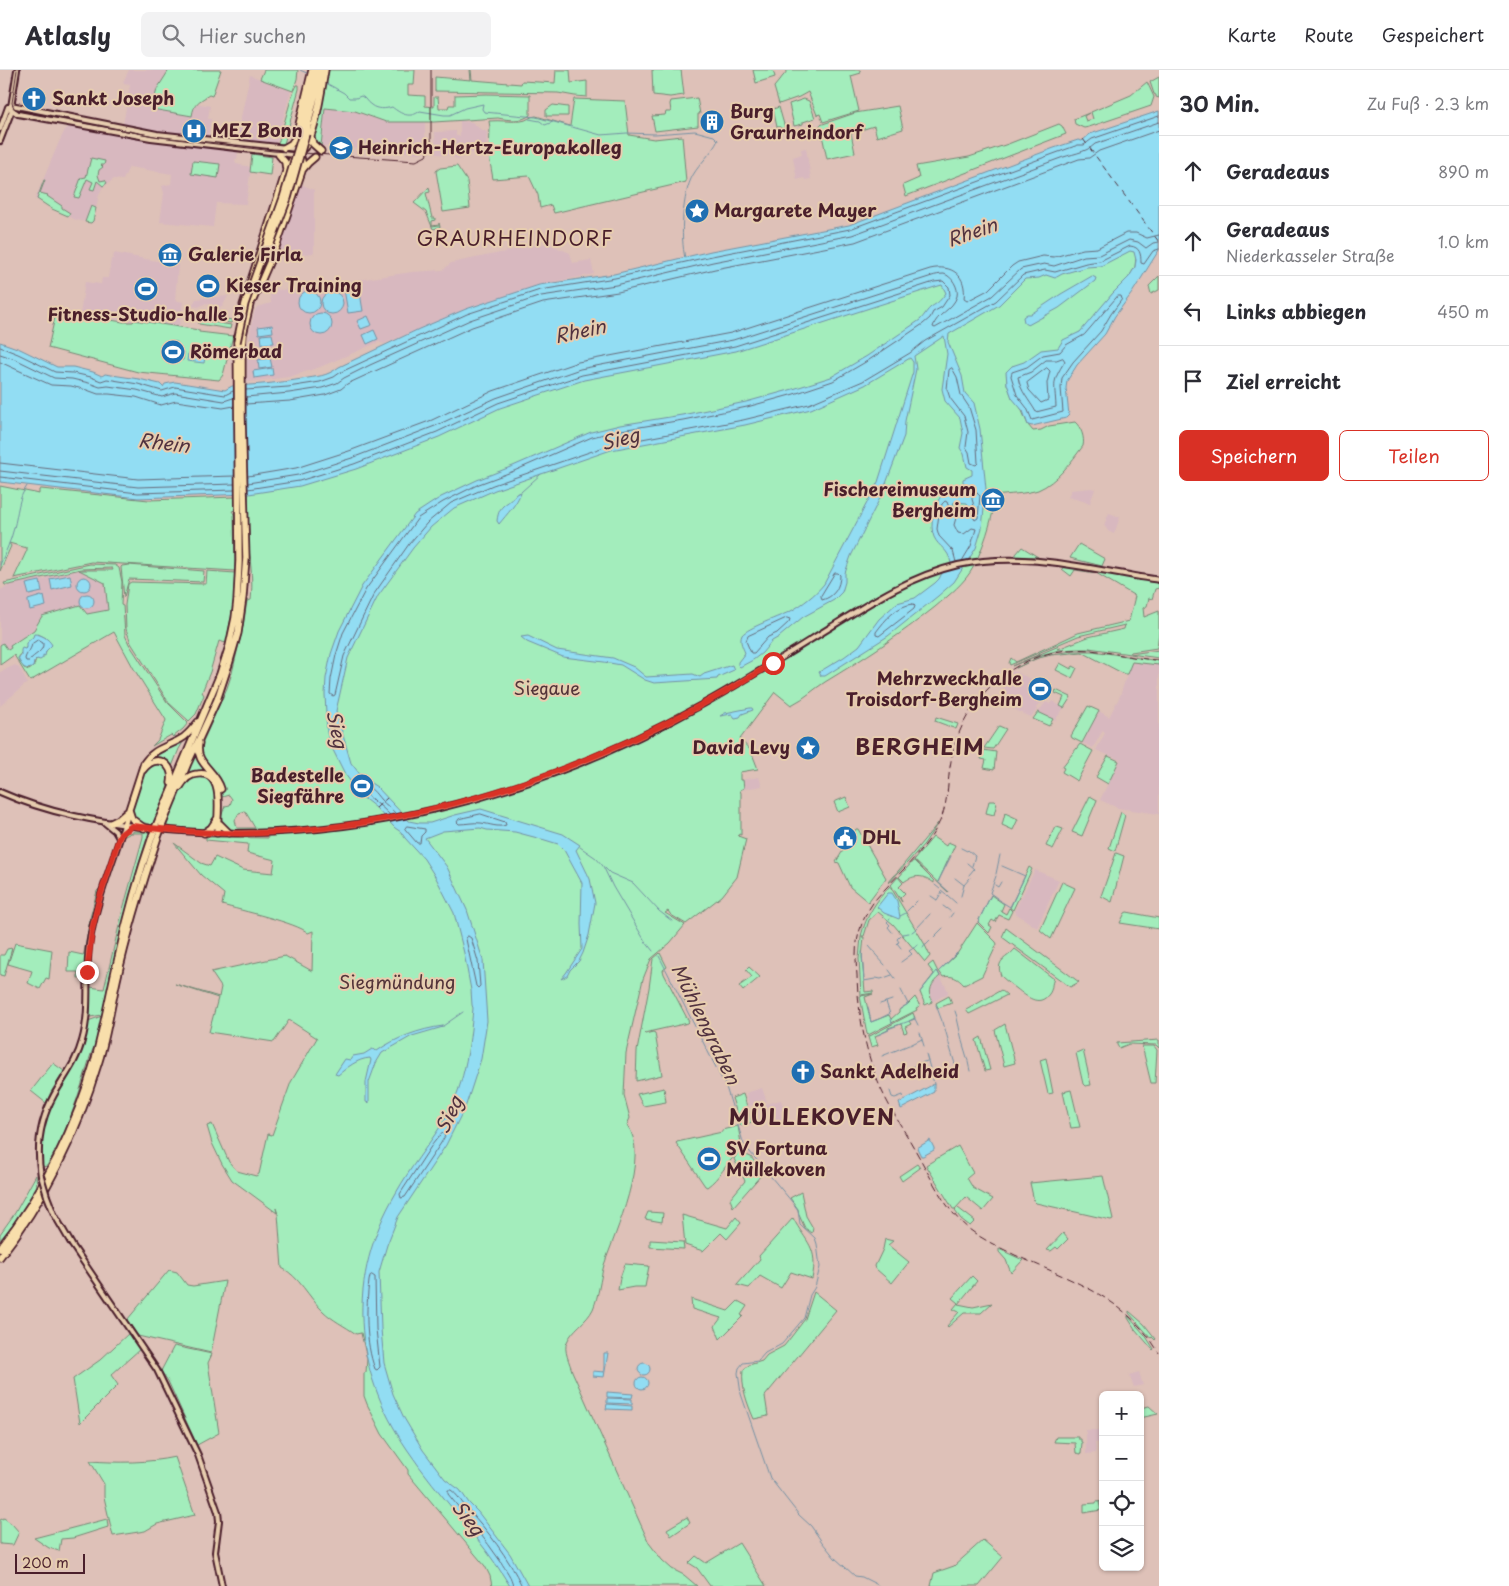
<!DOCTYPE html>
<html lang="de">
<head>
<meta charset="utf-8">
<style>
  body { margin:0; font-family:"Playpen Sans",sans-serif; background:#f2f2f3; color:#2b2b33 }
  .controls { position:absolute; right:15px; bottom:15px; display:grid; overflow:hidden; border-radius:8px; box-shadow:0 1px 4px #0004 }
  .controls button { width:45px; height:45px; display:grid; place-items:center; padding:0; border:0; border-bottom:1px solid #e1e1e2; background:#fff; color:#2b2b33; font:25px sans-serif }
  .scale { position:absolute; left:15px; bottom:12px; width:70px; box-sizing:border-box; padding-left:5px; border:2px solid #4a1f2b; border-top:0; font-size:14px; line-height:18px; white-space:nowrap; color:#4a1f2b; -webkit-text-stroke:4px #e7cdaf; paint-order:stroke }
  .stop { position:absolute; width:15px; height:15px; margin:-11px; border:4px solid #d93025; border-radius:50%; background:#fff }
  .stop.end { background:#d93025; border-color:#fff; box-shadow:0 1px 5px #0008 }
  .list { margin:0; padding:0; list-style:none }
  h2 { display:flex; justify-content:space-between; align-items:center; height:65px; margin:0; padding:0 20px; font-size:21px }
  h2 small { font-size:16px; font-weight:400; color:#7c7c81 }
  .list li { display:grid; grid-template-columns:32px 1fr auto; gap:15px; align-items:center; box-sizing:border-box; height:70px; padding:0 20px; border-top:1px solid #e1e1e2 }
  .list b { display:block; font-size:19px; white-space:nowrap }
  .list p { margin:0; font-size:16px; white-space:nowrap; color:#7c7c81 }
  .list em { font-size:16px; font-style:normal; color:#7c7c81 }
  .actions { display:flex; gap:10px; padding:15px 20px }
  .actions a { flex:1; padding:11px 0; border:1px solid #d93025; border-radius:8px; text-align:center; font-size:18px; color:#d93025 }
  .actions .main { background:#d93025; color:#fff }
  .icon { flex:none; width:28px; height:28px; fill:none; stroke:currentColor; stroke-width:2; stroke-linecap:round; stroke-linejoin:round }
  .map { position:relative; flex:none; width:1159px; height:1516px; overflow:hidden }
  header { display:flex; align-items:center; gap:30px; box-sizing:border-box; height:70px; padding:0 25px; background:#fff; border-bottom:1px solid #e1e1e2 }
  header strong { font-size:24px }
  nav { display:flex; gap:28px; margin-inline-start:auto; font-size:18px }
  .search { width:350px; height:45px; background:#f2f2f3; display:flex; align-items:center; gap:12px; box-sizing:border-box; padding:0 18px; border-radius:8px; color:#7c7c81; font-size:19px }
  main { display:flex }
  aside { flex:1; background:#fff }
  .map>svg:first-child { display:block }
  .built { fill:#d8b8bf }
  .green { fill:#a3edbc; stroke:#768674; fill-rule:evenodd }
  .water { fill:#92ddf3; stroke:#7591a3; fill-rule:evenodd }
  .pier { fill:#dec1b8 }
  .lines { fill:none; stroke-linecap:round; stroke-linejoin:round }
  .shore { stroke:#676b7b; stroke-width:1 }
  .stream { stroke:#7591a3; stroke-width:1 }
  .ferry { stroke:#51323f; stroke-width:1; stroke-dasharray:6 5; stroke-linecap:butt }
  .secondary-casing { stroke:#4a1f2b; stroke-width:8 }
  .motorway-casing { stroke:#4a1f2b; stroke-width:9 }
  .secondary { stroke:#e7cdaf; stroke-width:4 }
  .motorway { stroke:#f8deab; stroke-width:5.5 }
  .tram { stroke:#4a1f2b; stroke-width:1 }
  .rail { stroke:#4a1f2b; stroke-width:1; stroke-dasharray:8 4; stroke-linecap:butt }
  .secondary-bridge-casing { stroke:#4a1f2b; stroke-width:8; stroke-linecap:butt }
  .motorway-bridge-casing { stroke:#4a1f2b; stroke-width:9; stroke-linecap:butt }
  .secondary-bridge { stroke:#e7cdaf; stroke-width:4 }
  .motorway-bridge { stroke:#f8deab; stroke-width:5.5 }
  .route { stroke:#d93025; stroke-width:6 }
  .labels { text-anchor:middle; stroke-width:4; stroke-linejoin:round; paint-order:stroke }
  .poi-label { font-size:18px; font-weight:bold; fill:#4a1f2b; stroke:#e7cdaf; text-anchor:start }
  .park-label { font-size:18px; fill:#53343a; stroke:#e7cdaf }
  .water-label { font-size:19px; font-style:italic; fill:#51323f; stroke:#e7cdaf }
  .quarter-label { font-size:20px; letter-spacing:1px; fill:#4a1f2b; stroke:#e7cdaf }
  .district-label { font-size:22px; font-weight:bold; letter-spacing:1px; fill:#4a1f2b; stroke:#e7cdaf }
</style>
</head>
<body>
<header>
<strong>Atlasly</strong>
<div class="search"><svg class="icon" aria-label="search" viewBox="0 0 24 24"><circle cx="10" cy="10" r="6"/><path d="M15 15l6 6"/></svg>Hier suchen</div>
<nav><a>Karte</a><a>Route</a><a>Gespeichert</a></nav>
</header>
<main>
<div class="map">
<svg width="1159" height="1516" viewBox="0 0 1159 1516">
  <rect width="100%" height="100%" fill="#dec1b8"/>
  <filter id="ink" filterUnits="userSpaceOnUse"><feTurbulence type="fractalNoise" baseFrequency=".02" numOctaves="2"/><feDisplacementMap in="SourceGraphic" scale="10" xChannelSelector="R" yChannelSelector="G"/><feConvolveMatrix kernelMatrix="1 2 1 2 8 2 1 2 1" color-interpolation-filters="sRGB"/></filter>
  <g filter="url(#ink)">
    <!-- built -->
    <path class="built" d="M129 0H169L157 19 153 39 192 46 194 37 196 33 210 36 208 49H211L208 66 154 61 123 55 130 15 124 14 123 12Z
      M250 5 291 21 276 74 257 71H236Z
      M325 38 355 41 386 52H425V78L420 83 321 76Z
      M460 51 472 52 480 59 487 62 486 83H465L460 90 449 85 436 84 435 62 456 61V66H460Z
      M70 56 125 66 238 82 237 89H235L236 94 251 97 246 134 216 133 213 157 160 152 164 123 162 116 171 114 172 104 129 97 123 110 114 109 102 118 98 128 93 153 76 150 52 139 42 132 35 129 59 72 65 60Z
      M806 78 811 109 805 110 804 108 797 110 793 87 802 84 801 79Z
      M301 114 314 120V183L285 186 286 180 280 179 293 132Z
      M544 174 551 175 570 183 573 193 591 190 594 204 539 215 496 229 466 239 384 274 379 272 320 297 289 307 247 312V282L252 252 255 240 257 237 271 233 270 225 275 223 276 220 297 219 412 202 443 200 451 193Z
      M114 183 178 195 175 230 183 232 179 257 80 245 85 212 101 214 102 208H108L111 189H113Z
      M228 226 222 237 217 239H215L212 235 206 233 199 237 192 236 196 229Z
      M1091 418 1095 419 1090 433 1068 427 1071 420Z
      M1109 443 1120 447 1114 464 1108 461 1104 455Z
      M79 500 105 513 108 540 87 544 57 543 42 546 34 560 11 575 12 578 8 580 3 573 0 575V520L13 514 40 508 45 510 47 507Z
      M1131 592 1159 595V744L1118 738 1100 730 1120 690 1096 680 1105 663 1103 660 1093 678 1082 673 1099 641 1109 647 1120 626Z
      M15 595 18 597 22 602 27 613 0 636V602Z
      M1013 601 1052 618 1053 620 1041 634 1040 633 1036 638 1037 640 1031 647 1009 637 1011 633 1004 624 1006 606Z
      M1052 631 1064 638 1055 650 1038 642 1046 632 1050 634Z
      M740 700V710L759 707 762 716 739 720Z
      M1035 800 1059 810 1037 858 1014 842Z
      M940 906 948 921 947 924 932 932 930 924 931 918 934 911Z
      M762 1018 767 1032 763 1030 758 1031 759 1033 749 1036 746 1023Z
      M781 1030 784 1040 780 1041 782 1049 771 1053 766 1034Z
      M1139 1302 1143 1315 1134 1317 1129 1305Z
      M1086 1360H1103V1372L1095 1373 1096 1383 1086 1384Z"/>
    <!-- green -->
    <path class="green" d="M169 0H221L212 26 209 25C198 32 194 33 192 46L152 39 157 19Z
      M264 0H298L297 9 293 21 260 9Z
      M328 0H415L414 15H408V25L425 26V36L434 37V27H438L439 38H448L449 35H455V25L486 24 530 25V45C522 52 508 50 498 48L434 52H386L355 41 325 38 321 76 315 74 313 65Z
      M470 0H471L472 10 521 14 522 11 555 13 556 0H570L571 13 587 11V27L575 26 558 23 435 21V7L471 10Z
      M652 0H681L684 25 670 27 653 25Z
      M753 0H773L775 7 756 13Z
      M788 0H860L861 3 851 6 859 41 823 52 820 44 817 45 808 22 799 27 779 34 774 17Z
      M1159 7V28L1156 27V25L1154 24 1150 12Z
      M1147 12 1154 27 1151 36 1089 57 1084 58 1075 54 1074 49 1089 43 1084 46 1086 51 1093 49 1091 42 1131 25Z
      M297 15H299V19L284 74H278L292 26Z
      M697 28 700 44H698V56L655 61 652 46 665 45 666 42H671L670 34 671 31Z
      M574 29 625 31 629 65 654 69 682 66 686 112 554 143 551 135 540 138 538 125 529 106 493 109 489 86 490 58 489 51C500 50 510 52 521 51 527 51 530 46 536 46L570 56Z
      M804 29 809 31 815 48 803 52V54L794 56 789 34Z
      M553 35 568 37V46H546V40Z
      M898 36 903 59 877 67 874 56 851 63 855 83 827 89 820 55 855 43Z
      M779 37 785 58 781 59 780 57H777L773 39Z
      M1059 54 1062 56 1066 64 906 126 903 115 919 108 916 96 969 87 1008 74Z
      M252 84 272 87 270 105 250 102Z
      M91 88 105 91 104 95H101L103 97 99 100 98 105 100 111 105 110 107 113 103 116 97 111 94 120 90 119 93 112 87 109 79 128 74 127 81 108 86 107Z
      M193 91 220 94 218 108 191 104Z
      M457 96 467 111 470 138 443 142 436 101 440 98Z
      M44 110H45L40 123 48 125 47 126 62 136V138L70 143 68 146 52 139 37 129Z
      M429 117 430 122 426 123 432 148H435V150L432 151V156L439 155V153L440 157 433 159 426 142 414 133Z
      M1108 117 1136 186 1135 197 1129 207 1113 223 1092 251 1080 262 1058 279 1020 295 1012 296 1007 302V314L1012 327 1020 336 1028 355 1033 361 1041 360 1049 356 1075 352C1081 357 1085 368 1083 376 1071 392 1057 412 1038 420 1025 424 1009 424 995 426V431C991 454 984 475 974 496 965 513 949 525 935 537 900 565 863 589 825 612 814 619 805 628 793 634L791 635 775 622 740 669 751 681 758 699 740 702V710H743L744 718 740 720 741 723V765L739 764 738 766 746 769 737 807 722 826 686 854 671 845 668 841 665 843 685 855 670 873 651 889 643 909 626 983 624 1025 630 1048 627 1055C651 1085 615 1163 604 1195 600 1209 599 1225 593 1239 587 1252 572 1259 567 1272 563 1280 570 1293 572 1301L649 1473 662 1490 672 1499 684 1505 697 1516H492L490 1506 485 1496 408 1404V1400L382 1364 367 1334 364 1326V1303L366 1302 367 1289 361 1263 356 1264C345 1256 332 1250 323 1241 309 1228 299 1206 282 1198L278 1144 276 1138 277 1143 232 1110 222 1094 212 1073 207 1056 212 1054 229 1092 237 1101 256 1106 259 1104 268 1064 272 1065 291 1012 317 968 289 950 274 972 209 962 218 928 175 914 219 927 221 917 211 902 285 886 312 901 313 861 308 863C298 853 239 840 222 835L224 824 201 805 174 773 201 793 210 796 215 787 243 800 273 803 275 790 247 783 248 774 206 770V767L268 768 267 760 243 761 227 758 224 754 221 747 225 736 230 735 232 729 229 725 222 727V721L203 690 200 678 227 618 232 603 243 557 247 531 251 530C253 513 251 496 249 479 247 446 249 411 248 377ZM245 741 255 758H237L235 750 239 743Z
      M91 136 96 138 93 151 91 153 85 152Z
      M1159 206V220L1151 224 1149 216Z
      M60 242 123 252H133L134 250 199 260V262L233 266 223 305 219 310 138 302 48 278 55 247Z
      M200 245 232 250 231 253 200 248Z
      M199 250 231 255 230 259 199 254Z
      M0 416 35 423 39 424V420L41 419 149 430 235 427V440L232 441 234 444 235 501 91 492 14 508 27 480V478L9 473 11 476 0 501Z
      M1079 474 1105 489 1102 496 1070 488Z
      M1022 477 1038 487 1014 486H1016V484Z
      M90 494 115 495 119 498 122 512 121 535 123 536 125 565 129 574 167 632 188 653 183 659 173 667 171 665 152 676 158 670 166 650 134 599 114 562 30 611 14 585 0 595V575L3 573 8 580 11 578 10 576 34 560 42 546 80 535 87 544 108 540 105 513 79 500H113L112 498 81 499 9 515H5L4 513ZM38 564 46 568V581L41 588C34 589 36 593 33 597L29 600 24 598 18 588 34 567Z
      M129 495 204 501 203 512 129 509 124 527 121 497 122 496Z
      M1064 496 1159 512V518L1155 519 1152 529 1149 528 1147 536 1143 538 1144 547 1159 541V562L1157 578 1131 582 1130 584 1089 578 1092 579H1078L1059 580 1034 587 1012 596 1059 576 1058 579 1088 567 1124 559 1125 555 1078 566 1010 595 1009 593 1011 588 1016 592 1078 563 1129 551 1135 526 1096 503 1075 500 1071 506 1062 499Z
      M207 501 235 503 233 537 226 573 219 571 210 602 202 622 204 625 196 644 189 651 169 633 131 573 126 559 125 535 128 514 131 512 206 514Z
      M1159 580V588L1130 584Z
      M1072 581H1093L1159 591V595L1132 592 1127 604H1124L1082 582 1051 585 1035 589 1016 598 1042 586Z
      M1060 593 1071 599 1073 596 1077 598 1072 608 1056 600Z
      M1056 620 1071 627 1064 638 1060 636 1064 627 1055 623Z
      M1088 636 1099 641 1082 673 1072 668 1071 666Z
      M1038 642 1053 649 1049 656 1033 649Z
      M936 647 958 654 956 659 935 651Z
      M999 656 1006 659 993 679 984 678Z
      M186 667 179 679 171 699 166 693H147L150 688Z
      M1080 674 1093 681 1077 711 1062 702 1064 698 1062 697Z
      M197 679 212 704C199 701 196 702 185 708Z
      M983 680 996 682 994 700 984 698 986 690 981 689Z
      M1108 686 1119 691 1108 714 1096 707Z
      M161 693C163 694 166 697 167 698 175 711 157 743 152 755 142 752 133 751 132 739L145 701 150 694Z
      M197 705 208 707 216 718 215 751 205 760 166 758C173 737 178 716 197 705Z
      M1090 726 1097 730 1082 766 1072 762Z
      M846 727 850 737 838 742 834 732Z
      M989 731H995L997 733 994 745 986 743Z
      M1121 742 1125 745 1115 781 1109 778Z
      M1005 743 1018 749 1013 760 1002 755Z
      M938 753 924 774 889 813V812Z
      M1055 757H1057L1063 759 1053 779 1046 776Z
      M856 759H858L886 808 868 832 850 817 839 793 836 792Z
      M135 761 149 762C129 822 114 884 102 945L90 947V917L104 919 122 843 143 767V763H131L125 766 124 765 127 762 130 763Z
      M933 767 946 776 948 772 955 775 938 812 948 822 914 790Z
      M1116 783 1124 786 1112 832 1101 826Z
      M913 791H914L934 811V813C924 805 914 804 904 812L899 807Z
      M1029 797 1032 799 1013 840 1010 838Z
      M898 807 903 813 899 817 905 823 900 828 902 832 891 815Z
      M1062 812 1075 818 1051 869 1040 860Z
      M890 816 924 873 930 886 925 892 893 854 878 842 869 850 864 866H861C866 846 876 831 890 816Z
      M99 819 87 870 84 908H78V902H68L69 882 83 885 84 883 90 848 97 821Z
      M991 825 1004 834 1001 841 1006 844 1009 838 1012 841 1008 849 999 845 995 852 992 850 989 855 992 857 989 863 978 852Z
      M1127 842 1159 848V859L1120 853 1125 843Z
      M977 853 996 872 997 874 982 906 964 915C958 908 952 905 943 907L939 901 957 884Z
      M1006 858 1079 912 1070 917 1002 867Z
      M861 867H864L862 887 865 922 873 921V923L861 925 859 889Z
      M15 873 52 880 49 909 46 908 40 919 28 913 32 901 8 894Z
      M12 878 4 906 0 905V885H4L7 879Z
      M1015 879 1054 909C1051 914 1053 919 1049 924 1039 938 1026 926 1017 919 1012 915 1006 911 1001 906 995 889 1007 889 1015 879Z
      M660 883 667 897 663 900 664 904 689 952 688 953 644 963 645 964 653 962 655 963 662 1005 636 1011 637 981 649 918 652 896 653 889Z
      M933 892 940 906C931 913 928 921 932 932L925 935 920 922 934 904 928 896Z
      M749 897 760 907 743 921 739 916 752 907 746 900Z
      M696 920 699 926 687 934 683 928Z
      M1001 920 1007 925 969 944 966 940Z
      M873 924 865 927 871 952 889 945 891 949 899 942V940L908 934 915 927 920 936 916 938 917 940 868 965 867 964 860 926Z
      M949 926 952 933 938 938 936 933Z
      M913 943 915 948 909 951 911 954 905 957 907 962 904 963 901 954 888 958V960L875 966 878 975 871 977 868 967Z
      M102 946C101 954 99 962 97 969 95 976 92 980 90 987 79 1025 67 1062 47 1096L42 1097V1069L49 1040 80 985 85 970 88 951Z
      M1005 954 1015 993 1004 996 995 960Z
      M981 967 990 1000 985 1001 976 970Z
      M1159 970V978L1156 975 1129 974 1119 978 1117 975V973Z
      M1142 976H1154L1157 980 1155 1013H1151Z
      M1083 980 1091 1015 1085 1016 1083 1014 1076 983Z
      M1046 988 1053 1023 1048 1024 1040 990Z
      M53 993 64 1001 51 1022 46 1033 31 1021Z
      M664 1018 666 1032 643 1036 637 1024Z
      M1071 1020 1080 1057 1071 1058 1063 1022Z
      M743 1024 752 1052 741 1056 732 1028Z
      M738 1056 742 1079 746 1085 751 1087 763 1103 733 1137 730 1129 745 1111 734 1089 737 1084C726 1093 720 1108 707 1117L705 1116 676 1073 677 1072 722 1062V1060Z
      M958 1076 973 1103 967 1108 973 1118 993 1129 983 1141 966 1127 955 1139H953L926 1095Z
      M917 1094 920 1098 902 1111 899 1106Z
      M36 1105 37 1117 13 1154 0 1170V1164L15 1143Z
      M1103 1106 1113 1149 1111 1150 1036 1133 1034 1131 1030 1113Z
      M801 1122 806 1146 813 1158 812 1163 805 1158 799 1145 798 1139 790 1128Z
      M958 1138 975 1151 970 1156 961 1149 955 1141Z
      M648 1142 663 1143 662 1152 645 1149Z
      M682 1145 727 1158 736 1147 741 1153 727 1169 721 1163 703 1181 685 1175Z
      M793 1148C806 1173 819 1177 812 1209L791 1202 781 1218 760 1206 749 1218 737 1215 760 1189 759 1186Z
      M1063 1163 1068 1169 1058 1179 1056 1177 1051 1181 1047 1180Z
      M885 1169 893 1171 888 1175 909 1192 892 1213 876 1199 875 1196 883 1179Z
      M650 1170 683 1172 684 1179 650 1177Z
      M999 1179 1023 1190 1011 1203 1006 1190 999 1182Z
      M625 1194 649 1196 645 1217H634L618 1220 620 1208Z
      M169 1200 177 1202 187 1215 193 1216 225 1211 211 1283 138 1266 127 1250Z
      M972 1206 977 1211 958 1234 973 1237 992 1233 981 1243H964L948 1257 947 1256 959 1242 953 1239 958 1233 952 1228Z
      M814 1222 836 1240 765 1326 768 1346 754 1349C747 1333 741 1317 743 1300L749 1295 762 1291 767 1285 784 1276 788 1271 805 1249Z
      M691 1229 728 1241 738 1231 747 1236 741 1245 743 1246 720 1269 715 1256 721 1248 692 1239Z
      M1129 1241 1144 1254 1156 1269 1155 1270 1152 1267 1151 1268 1129 1243Z
      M1128 1246 1145 1265 1154 1279 1153 1280 1135 1259 1128 1248Z
      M129 1263 140 1279 111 1305 118 1315 80 1353 73 1309 100 1290Z
      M174 1276 212 1284 208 1293 219 1363 197 1375 168 1311 161 1301Z
      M1149 1336 1158 1344 1140 1348V1338Z
      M1056 1367H1078V1369H1081V1372H1082L1081 1384 1076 1383 1075 1373 1054 1372Z
      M175 1387 195 1445 157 1454 145 1461 113 1466 104 1427V1414L90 1391C119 1393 147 1393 175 1387Z
      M1103 1431 1099 1432 1101 1440 1084 1443V1434L1096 1433V1432Z
      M687 1447 690 1453 671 1466 667 1459Z
      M4 1448 12 1454 19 1462 13 1475 0 1474V1450Z
      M107 1449 108 1457 73 1468 61 1469 59 1481 49 1478 34 1468Z
      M983 1470 1003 1487 979 1516H931L934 1503 954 1496Z
      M739 1473 766 1516H710L697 1498 689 1493 696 1486 706 1493Z"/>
    <!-- water -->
    <path class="water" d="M1159 41V180L1132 223 1115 246 1105 264 1077 295 1067 311 1066 318 1069 345 1066 348 1032 356 1028 355 1023 341 1012 328 1007 314 1006 302 1012 296 1024 292 1041 280 1058 278 1063 270 1080 262 1113 223 1129 207 1135 197 1136 190 1134 182 1130 181 1101 196 1087 197 1062 204 1055 208 1046 205 1039 208 1025 209 999 235 949 264 948 272 962 306 965 323 974 333 980 359 986 419 982 458 976 478 954 512 938 526 888 566 825 606H821L819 602 844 587 859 576 879 549 897 533 915 528 935 513 939 509 942 503 951 493C948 478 939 478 934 467 929 455 934 434 942 425 946 421 950 419 955 416L965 424 971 423V418L963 412V409L972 405V400L967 397 964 384 960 378 963 363 960 348 945 331 942 319 947 284 944 266 914 286 916 299 905 351 904 366 882 424 851 486 845 503V512L842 522 834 530 803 547 779 567 772 571 762 583 753 590 740 597 738 595V592L745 583C743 577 739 572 742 565 747 558 781 546 791 541 803 534 815 525 824 514L878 412 913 302V292L910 288 865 315 811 339 745 355 611 380 495 420 454 438 431 457 413 478 378 526 348 588 336 641 351 693 363 708 377 717 409 751 419 753H430L455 745 481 739 563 764 580 775 576 780 590 809 595 833 589 865 583 883 579 891 570 900 567 906 561 909 566 903 582 879 581 854 582 813 564 780 558 774 545 770 515 762 487 760 480 758 443 761 425 768 447 797 467 840 483 890 487 951 481 989 466 1035 446 1075 398 1147 387 1175 379 1202 381 1259 384 1293 393 1324 404 1348 423 1380 445 1409 460 1420 469 1433 478 1442 510 1484 528 1516H510C481 1467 439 1427 407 1379 352 1298 346 1208 396 1123 410 1098 427 1077 442 1054 464 1021 470 976 473 938L472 935 471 920 464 883 454 843 436 808 424 789 405 768 401 762 395 758 375 737 361 726 345 704 332 678 327 663 325 624 326 608 331 584 339 561 362 516 415 444 441 427 477 410 513 396 591 362 620 355 682 345 746 332 793 319 831 307 867 286 920 250C925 245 927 240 931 237 939 232 939 232 946 223L942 215 935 217 736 281 584 310 500 338 439 367 356 399 300 416 249 424 138 428 0 412V272L20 279 57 297H73L93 302 102 306 105 304 139 309 160 314 163 317 165 314 175 312 225 320 232 316C255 315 279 313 302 309 318 306 326 307 339 297L419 259 466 239 539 215 614 204 711 181 849 155 1054 78 1078 70 1082 71 1090 64ZM954 432 967 433 969 437 967 442C964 443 954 438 953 435Z
      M1092 206 1096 208 1095 211 1059 238 1028 255 1024 252 1023 247 1027 244H1031L1061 224Z
      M359 217 363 241 348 243 344 219Z
      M298 232a11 11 0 1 1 22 0a11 11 0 1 1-22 0Z
      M321 233a11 11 0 1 1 22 0a11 11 0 1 1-22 0Z
      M310 254a11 11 0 1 1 22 0a11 11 0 1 1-22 0Z
      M368 246 372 255 361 259 357 251Z
      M272 255 273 262 259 264 258 257Z
      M374 260 378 269 367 274 363 265Z
      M272 264 274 273 262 274 261 265Z
      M170 271 177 272 176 279H174V281L184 283 183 290 167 288Z
      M188 284 205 286 204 293 187 291Z
      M270 288 272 297 259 299 258 290Z
      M272 298 273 305 254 308 253 301Z
      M521 422C517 434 507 444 499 454L497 451C499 432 508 436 516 424Z
      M70 505 72 515 52 520 50 509Z
      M77 514a7 7 0 1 1 14 0a7 7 0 1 1-14 0Z
      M40 511 42 522 29 525 26 514Z
      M80 531a7 7 0 1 1 14 0a7 7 0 1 1-14 0Z
      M41 526 43 527 44 526 46 536 30 540 28 532V530Z
      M34 564C41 564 49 569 52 575L46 581 45 586 43 585V588L40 590 37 589 34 592 33 597C25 602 21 595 18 588L21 586V580L22 578 25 579 26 578V573L33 567Z
      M528 566 557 580 613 588 634 597 646 607 693 604 700 607 704 604 732 595 734 600 718 607 717 609 654 613 645 610 621 595 604 592 563 587 527 572 521 567Z
      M750 638H752L753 640 742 644 740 647 735 648 732 644 720 646 725 643Z
      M888 823H892L897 831 900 847 899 849 884 843 877 837Z
      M443 956V957L412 966 382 983 376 993 369 1012V1033L366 1032V1012L371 990 370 988C357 989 348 997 338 1005L335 1004 345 989 350 990 353 986 364 984 372 979 377 981C395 968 420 959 443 956Z
      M934 1014V1022L901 1039 899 1033Z
      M930 1070 934 1078V1080L923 1086H921L917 1078Z
      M604 1283H608L604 1307 593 1306V1301L604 1302Z
      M638 1299a6 6 0 1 1 12 0a6 6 0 1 1-12 0Z
      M636 1313a6 6 0 1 1 12 0a6 6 0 1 1-12 0Z
      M607 1322 633 1324 632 1328 607 1327Z
      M607 1328 632 1329V1334L607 1333Z
      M607 1334 632 1336V1340L606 1339Z"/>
    <!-- pier -->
    <path class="pier" d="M233 313H245L247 427H235Z"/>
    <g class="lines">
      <!-- shore -->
      <path class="shore" d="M1118 226H1121L1122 229 1111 244 1101 261 1073 292 1062 308 1061 318 1063 342 1032 350 1027 338 1017 325 1011 306 1012 302 1027 297 1043 285 1060 282 1066 275 1084 265Z
        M0 277 18 284 55 302 73 303 91 307 101 311 107 309 138 314 162 321 175 317 225 325 233 321
        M0 284 15 289 54 308 72 309 89 313 100 317 108 316 137 320 162 327 175 323 224 331 233 328
        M1063 288 1065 291C1051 313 1055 313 1056 337L1036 342C1030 331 1020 321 1018 307L1031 302 1046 290H1056Z
        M0 292 51 315 71 316 87 320 98 324H109L136 327 161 335 176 331 223 338 234 336
        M952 298 957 307 961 325 969 337 976 360 978 393 976 395 971 393 969 382 966 377 968 362 964 346 950 328 947 319 949 300Z
        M1047 298 1050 301 1047 313 1048 330 1041 333 1029 320 1027 313Z
        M246 320 288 317 320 312 334 307 341 302 367 290 467 244 540 220 615 208 712 186 850 159 1056 83 1078 75H1084L1092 69 1159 46
        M246 327 289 323 322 318 337 313 344 308 370 295 470 250 541 226 616 215 713 192 852 165 1058 89C1070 84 1086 83 1095 74L1159 52
        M246 334 290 331 325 325 341 319 347 314 373 302 472 257 543 233 618 222 715 199 855 172 1060 96 1079 89 1089 88 1099 81 1159 60
        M0 393 138 409 234 406
        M0 401 138 417 234 414
        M248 406 296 398 349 381 432 350 493 321 578 292 731 263 930 199C952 194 967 205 964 229L967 231 988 220 1012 196 1018 192 1043 186 1054 187 1083 179 1097 178 1126 163H1136L1147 168 1159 165
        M0 407 138 423 234 420
        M248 413 298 405 352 388 435 356 496 328 580 299 733 270 932 206C935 205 940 204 944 204 952 206 959 218 957 226 953 240 936 244 933 257L935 258 992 226 1021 199 1044 194 1054 196 1084 186 1099 185 1129 170 1138 172 1146 178 1153 173 1159 172
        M248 419 299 411 354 394 437 362 498 333 582 305 735 276 934 212 943 211 949 217 950 225 942 237 933 242 930 248 923 254 869 290 833 311 794 324 747 337 683 350 621 360 592 367 514 401 479 414 443 432 418 448 366 519 343 563 336 585 331 609 330 624 333 626 335 625 344 586 374 524 409 474 427 453 451 433 493 415 610 375 743 350 809 334 863 311 910 283 925 271 996 231 1023 205 1045 200 1055 202 1086 193 1100 191 1130 176C1140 177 1141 184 1141 193L1144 194 1153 181 1159 179
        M977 423 980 426 978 448 975 450 972 445 974 436 972 429Z
        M956 492 953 481 939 466 937 459 939 444 942 434 945 431 947 432 950 440 957 444 954 455 958 463 964 464 972 458 976 459 971 476 962 491
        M835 503H838L840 505C840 517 834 527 822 530L821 526Z
        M913 534 915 536 914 539 879 566 876 565V562C886 549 896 536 913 534Z
        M787 548 790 549 789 552 777 563 768 567 754 583H751L746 571 748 566Z
        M38 570 43 573C44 582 34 584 29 591H26L25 589C26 583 31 581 32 574Z
        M481 744 505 752 506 755C498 758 490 754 481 753 474 752 466 754 459 754L457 752 459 749Z
        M390 745C381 735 369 729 361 718L362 715C371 716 375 723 381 730 385 734 392 739 396 744
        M407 756 425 759V762L421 766 420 773H417L405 759Z
        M468 866 471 868 478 891 480 916 478 918 476 916 466 869Z
        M442 1063 445 1066 441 1073 405 1127 401 1128 400 1124 432 1075Z
        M372 1205 375 1207 376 1259 380 1297 377 1300 375 1299C365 1272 366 1239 369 1211L370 1206Z
        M513 1516C512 1507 505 1499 501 1492 485 1468 466 1447 448 1424V1420H451C458 1425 461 1432 466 1437 488 1461 508 1487 522 1516"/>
      <!-- stream -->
      <path class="stream" d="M300 0 309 4
        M326 13 344 23 349 28H356L361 26C366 28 366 32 371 35 377 40 386 39 392 37 401 44 410 49 420 41L444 45H450L465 38 483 34 482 39 484 42 536 47 601 65 627 63 655 64 695 61 714 66 718 70C712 83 700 93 693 105 682 124 680 167 685 188
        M529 49 540 51 545 55 553 52
        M521 422 541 404
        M0 495C5 483 11 471 14 458 18 443 18 428 27 416
        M580 777 596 788 603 796 613 817 645 871 653 881
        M961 778 967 781 968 780 975 786 972 796
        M967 793 974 799 969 805
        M1002 796 1025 806 1010 837 1002 832
        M605 798 610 803 633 813 659 841 672 851
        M996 804 1000 785
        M996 806 990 823 1001 831
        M955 808 964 815
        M935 815 946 824
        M995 815 998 817 1001 812
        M948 821 938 812 951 786
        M947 825 956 833
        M931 826 937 830
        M961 826 964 815 970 808
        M937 830 942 822
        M943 836 950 841
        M907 841 917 831
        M900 846 906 843
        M950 847 953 843
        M890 849 887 852 890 855 888 857 892 862
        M978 852 991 825
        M917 858 930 844
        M912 862 916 859
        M926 875 943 858
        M869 876 875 883
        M901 878 897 873 899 872 897 869 902 864 909 863
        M923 878 925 875
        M862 882 864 911 875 909
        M875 884 885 895
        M659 886 726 1017 744 1075 793 1133 798 1140 800 1154 815 1168 817 1174 820 1197 815 1217 810 1225 804 1248 782 1274 765 1283 758 1291 743 1293 739 1298 738 1303 741 1324 770 1408 799 1445 811 1456 822 1472 835 1488 855 1506 862 1507 878 1515
        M901 892 912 884 909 881 918 875
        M889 900 895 908
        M939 901 957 883
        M876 908 881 909 892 905
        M920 922 937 901 940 906
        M886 932 890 944
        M880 934 892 930
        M936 935 942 951
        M868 937 871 952 879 949
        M900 939 908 934 901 920
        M955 941 957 947
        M914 947 918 955
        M881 948 889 944
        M957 948 962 970
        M891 949 892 953
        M943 952 949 973
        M904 953 915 949
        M443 956 463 942
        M920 963 924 976
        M878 965 889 960 888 959 903 953
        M962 971 968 991
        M949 974 955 994
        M910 975 922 969
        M926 984 930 998
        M882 986 909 975
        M968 992 970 1001
        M915 995 927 991
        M884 1005 888 1007 907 1000 906 999 915 996
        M932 1005 934 1014
        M890 1021 892 1027 895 1028 903 1025 904 1030"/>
      <!-- ferry -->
      <path class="ferry" d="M1083 69 1159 172
        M376 738 387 728"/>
      <defs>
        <path id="secondary" d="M11 35 157 64 297 79
          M8 37 18 44 151 68 295 85
          M11 37 17 0
          M0 59 8 37
          M0 71 12 40
          M0 722C47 743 98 752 149 758 340 780 538 727 705 633 748 609 789 583 831 557 871 532 911 506 958 495 1026 480 1092 500 1159 510
          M105 753 115 761 119 768
          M41 1106C36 1078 40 1050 54 1025 64 1007 77 991 82 971 91 940 85 907 89 876 95 834 112 795 124 755
          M47 1126 54 1144 72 1175 157 1300 198 1385 218 1442 219 1451 215 1482 222 1516"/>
        <path id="motorway" d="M302 64 316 0
          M306 64 321 0
          M311 67 313 74 321 81
          M284 78 291 74 296 67
          M297 79 296 67 312 0
          M303 79C315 70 322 17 325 0
          M279 85 285 92 286 100
          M303 99 308 93 315 87
          M253 230 276 177 302 101 303 96 301 87
          M243 235 286 101 294 86
          M199 673C194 694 216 700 221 719
          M143 700C156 682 175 693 171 713
          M180 717C184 710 190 704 198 704 226 700 217 748 217 763
          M129 740 132 749 144 758
          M111 753 119 749 127 742
          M220 754 229 763
          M124 755 144 693C155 677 169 677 184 667 189 663 194 657 198 652
          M156 756 220 604 229 576 235 548 237 530 239 491 237 268
          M162 756 188 693 217 630 229 594 238 563 243 527 246 488 242 347V280L243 265 252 226
          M204 763 211 758 217 749
          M0 1178C43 1123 76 1056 95 989 104 956 110 921 118 888 127 846 139 804 153 764
          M0 1187C46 1129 78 1061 99 991 107 965 111 937 117 910 128 860 143 812 159 764"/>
      </defs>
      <!-- secondary casing -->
      <use href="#secondary" class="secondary-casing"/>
      <!-- motorway casing -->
      <use href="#motorway" class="motorway-casing"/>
      <!-- secondary -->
      <use href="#secondary" class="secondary"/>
      <!-- motorway -->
      <use href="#motorway" class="motorway"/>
      <!-- tram -->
      <path class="tram" d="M17 0 12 33 14 38 19 41 160 67 273 81 416 91 426 86 431 76V0"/>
      <!-- rail -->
      <path class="rail" d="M1159 590C1129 589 1099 577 1069 580 1009 585 961 633 951 691 947 711 949 731 940 751 928 778 896 806 875 830 867 841 861 853 858 867 855 879 856 892 857 905 858 943 865 983 881 1019 891 1041 906 1063 918 1085 933 1111 945 1140 969 1159 983 1170 999 1177 1015 1185 1070 1210 1127 1227 1159 1283"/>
      <defs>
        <path id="secondary-bridge" d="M41 1106 47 1126"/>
        <path id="motorway-bridge" d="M268 181 288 128 306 64
          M237 272 245 234 283 128 302 64
          M153 764 156 756
          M159 764 162 756"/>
      </defs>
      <!-- secondary-bridge casing -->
      <use href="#secondary-bridge" class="secondary-bridge-casing"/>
      <!-- motorway-bridge casing -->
      <use href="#motorway-bridge" class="motorway-bridge-casing"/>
      <!-- secondary-bridge -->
      <use href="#secondary-bridge" class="secondary-bridge"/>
      <!-- motorway-bridge -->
      <use href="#motorway-bridge" class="motorway-bridge"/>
    </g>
  </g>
  <g class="lines" filter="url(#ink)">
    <!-- route -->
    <path class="route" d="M87 902 92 860 99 830 120 765 132 756C175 761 218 765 261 763 444 755 619 690 773 593"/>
  </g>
  <!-- icons -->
  <defs>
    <symbol id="church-disc" viewBox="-11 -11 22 22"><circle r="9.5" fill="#1f6fb2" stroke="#e7cdaf"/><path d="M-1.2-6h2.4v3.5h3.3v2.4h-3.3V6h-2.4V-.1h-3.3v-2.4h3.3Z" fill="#fff"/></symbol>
    <symbol id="building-disc" viewBox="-11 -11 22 22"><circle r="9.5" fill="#1f6fb2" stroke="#e7cdaf"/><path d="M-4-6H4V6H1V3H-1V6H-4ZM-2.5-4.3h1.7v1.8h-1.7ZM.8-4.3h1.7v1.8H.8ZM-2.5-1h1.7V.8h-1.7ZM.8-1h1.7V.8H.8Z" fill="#fff"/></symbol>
    <symbol id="hospital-disc" viewBox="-11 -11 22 22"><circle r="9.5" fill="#1f6fb2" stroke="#e7cdaf"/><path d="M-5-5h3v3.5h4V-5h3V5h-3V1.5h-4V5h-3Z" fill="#fff"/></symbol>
    <symbol id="school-disc" viewBox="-11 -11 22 22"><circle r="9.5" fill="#1f6fb2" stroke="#e7cdaf"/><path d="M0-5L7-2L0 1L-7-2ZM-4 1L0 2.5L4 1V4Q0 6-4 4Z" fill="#fff"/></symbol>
    <symbol id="sight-disc" viewBox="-11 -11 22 22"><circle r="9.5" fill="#1f6fb2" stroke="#e7cdaf"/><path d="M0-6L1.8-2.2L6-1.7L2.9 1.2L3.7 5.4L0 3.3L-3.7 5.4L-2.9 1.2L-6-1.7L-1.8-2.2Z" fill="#fff"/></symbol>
    <symbol id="museum-disc" viewBox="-11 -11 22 22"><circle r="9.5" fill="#1f6fb2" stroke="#e7cdaf"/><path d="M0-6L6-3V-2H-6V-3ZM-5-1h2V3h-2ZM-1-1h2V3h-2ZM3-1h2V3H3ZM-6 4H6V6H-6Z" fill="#fff"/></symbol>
    <symbol id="stadium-disc" viewBox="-11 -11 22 22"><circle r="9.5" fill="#1f6fb2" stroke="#e7cdaf"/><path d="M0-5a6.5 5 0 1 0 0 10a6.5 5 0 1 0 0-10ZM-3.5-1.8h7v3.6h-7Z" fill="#fff"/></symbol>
    <symbol id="civic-disc" viewBox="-11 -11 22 22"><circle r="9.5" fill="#1f6fb2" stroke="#e7cdaf"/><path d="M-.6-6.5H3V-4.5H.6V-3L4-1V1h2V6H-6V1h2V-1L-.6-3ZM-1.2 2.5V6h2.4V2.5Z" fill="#fff"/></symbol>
  </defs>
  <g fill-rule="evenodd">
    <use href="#church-disc" x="20" y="15" width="28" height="28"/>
    <use href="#building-disc" x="698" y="38" width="28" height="28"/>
    <use href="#hospital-disc" x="180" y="47" width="28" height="28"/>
    <use href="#school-disc" x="327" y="64" width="28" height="28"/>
    <use href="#sight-disc" x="683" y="127" width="28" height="28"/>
    <use href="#museum-disc" x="156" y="171" width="28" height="28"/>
    <use href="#stadium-disc" x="194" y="202" width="28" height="28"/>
    <use href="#stadium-disc" x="132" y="205" width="28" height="28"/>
    <use href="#stadium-disc" x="159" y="268" width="28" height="28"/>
    <use href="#museum-disc" x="979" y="416" width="28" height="28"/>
    <use href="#stadium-disc" x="1026" y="605" width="28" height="28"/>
    <use href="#sight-disc" x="794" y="664" width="28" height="28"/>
    <use href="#stadium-disc" x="348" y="702" width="28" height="28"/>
    <use href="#civic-disc" x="831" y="754" width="28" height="28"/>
    <use href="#church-disc" x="789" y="988" width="28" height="28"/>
    <use href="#stadium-disc" x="695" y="1075" width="28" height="28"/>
  </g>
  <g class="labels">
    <!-- poi labels -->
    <g class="poi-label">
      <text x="52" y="35">Sankt Joseph</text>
      <text x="730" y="48">Burg<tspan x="730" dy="21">Graurheindorf</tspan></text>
      <text x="212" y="67">MEZ Bonn</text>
      <text x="358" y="84">Heinrich-Hertz-Europakolleg</text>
      <text x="714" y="147">Margarete Mayer</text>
      <text x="188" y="191">Galerie Firla</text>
      <text x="226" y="222">Kieser Training</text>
      <text x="146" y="251" text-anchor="middle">Fitness-Studio-halle 5</text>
      <text x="190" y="288">Römerbad</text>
      <text x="976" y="426" text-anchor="end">Fischereimuseum<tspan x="976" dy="21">Bergheim</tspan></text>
      <text x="1022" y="615" text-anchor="end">Mehrzweckhalle<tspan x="1022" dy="21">Troisdorf-Bergheim</tspan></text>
      <text x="790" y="684" text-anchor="end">David Levy</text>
      <text x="344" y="712" text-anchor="end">Badestelle<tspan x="344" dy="21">Siegfähre</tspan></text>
      <text x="862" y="774">DHL</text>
      <text x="820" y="1008">Sankt Adelheid</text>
      <text x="726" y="1085">SV Fortuna<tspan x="726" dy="21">Müllekoven</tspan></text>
    </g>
    <!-- park labels -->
    <g class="park-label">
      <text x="547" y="625">Siegaue</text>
      <text x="397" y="919">Siegmündung</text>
    </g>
    <!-- water labels -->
    <g class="water-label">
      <text transform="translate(972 162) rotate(-19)" y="7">Rhein</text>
      <text transform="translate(580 261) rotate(-12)" y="7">Rhein</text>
      <text transform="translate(620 369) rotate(-14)" y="7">Sieg</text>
      <text transform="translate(164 373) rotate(7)" y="7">Rhein</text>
      <text transform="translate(337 659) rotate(78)" y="7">Sieg</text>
      <text transform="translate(706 954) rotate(64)" y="7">Mühlengraben</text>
      <text transform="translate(449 1045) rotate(-65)" y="7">Sieg</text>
      <text transform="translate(468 1448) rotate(52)" y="7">Sieg</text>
    </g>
    <!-- quarter labels -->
    <g class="quarter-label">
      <text x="515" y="176">GRAURHEINDORF</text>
    </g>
    <!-- district labels -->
    <g class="district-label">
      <text x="920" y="685">BERGHEIM</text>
      <text x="812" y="1055">MÜLLEKOVEN</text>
    </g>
  </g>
</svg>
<div class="controls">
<button>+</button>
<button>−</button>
<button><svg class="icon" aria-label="locate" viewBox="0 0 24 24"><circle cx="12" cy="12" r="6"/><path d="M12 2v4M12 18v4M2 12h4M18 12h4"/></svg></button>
<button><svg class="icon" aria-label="layers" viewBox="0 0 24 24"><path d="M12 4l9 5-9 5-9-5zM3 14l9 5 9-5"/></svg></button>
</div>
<div class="scale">200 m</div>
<div class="stop" style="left:773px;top:593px"></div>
<div class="stop end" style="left:87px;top:902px"></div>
</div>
<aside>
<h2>30 Min.<small>Zu Fuß · 2.3 km</small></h2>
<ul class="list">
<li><svg class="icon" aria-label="ahead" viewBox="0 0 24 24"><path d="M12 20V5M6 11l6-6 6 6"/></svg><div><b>Geradeaus</b></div><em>890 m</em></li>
<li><svg class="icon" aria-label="ahead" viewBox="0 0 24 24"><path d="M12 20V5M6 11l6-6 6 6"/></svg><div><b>Geradeaus</b><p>Niederkasseler Straße</p></div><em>1.0 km</em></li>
<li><svg class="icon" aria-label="left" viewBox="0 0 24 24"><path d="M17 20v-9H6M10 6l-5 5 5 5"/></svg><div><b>Links abbiegen</b></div><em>450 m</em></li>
<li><svg class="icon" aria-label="arrive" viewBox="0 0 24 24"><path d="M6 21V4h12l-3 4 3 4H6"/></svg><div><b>Ziel erreicht</b></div></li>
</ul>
<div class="actions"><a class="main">Speichern</a><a>Teilen</a></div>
</aside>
</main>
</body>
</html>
